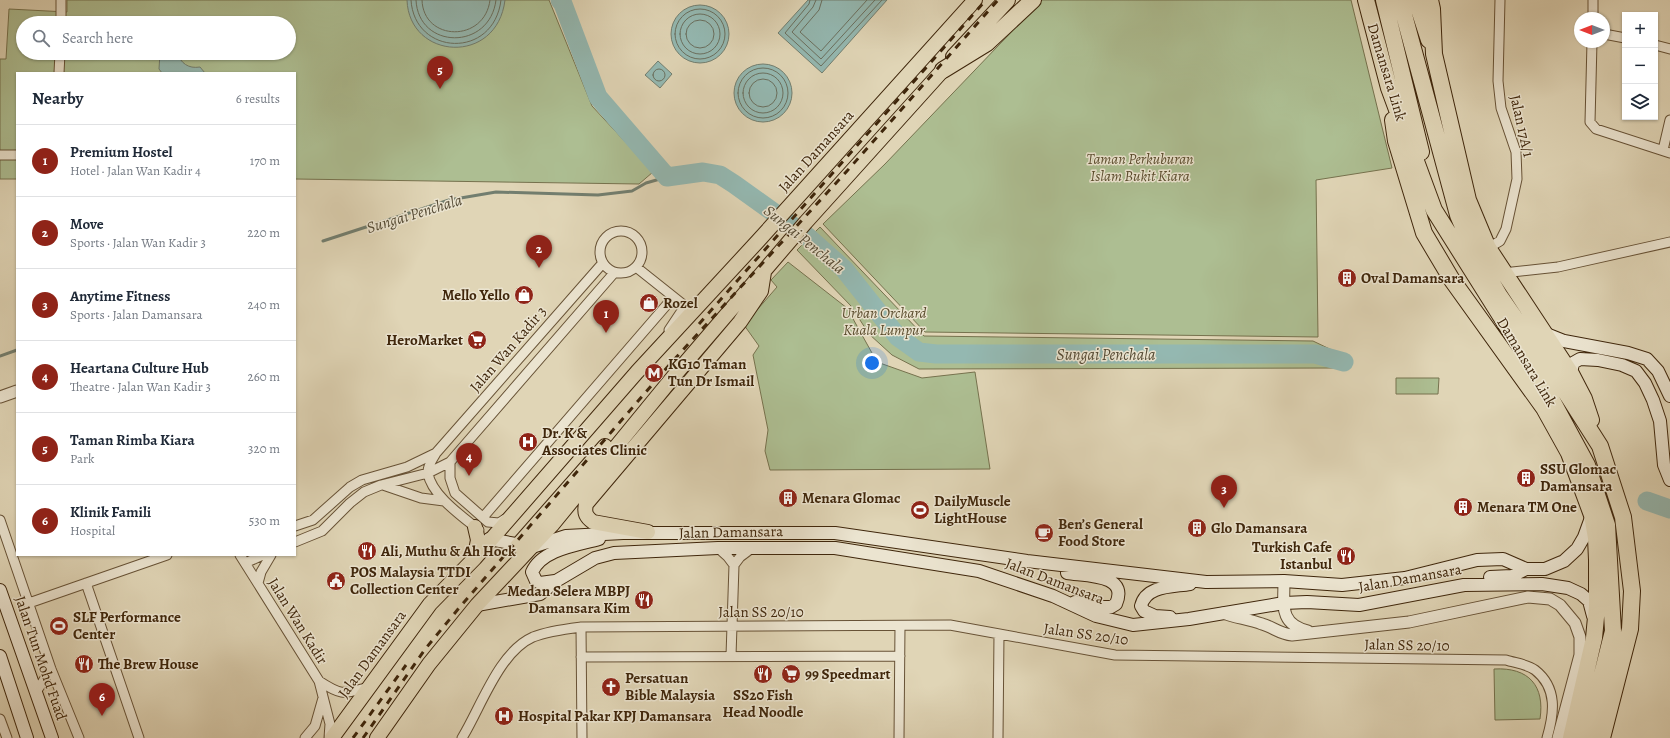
<!DOCTYPE html>
<html lang="en">
<head>
<meta charset="utf-8">
<style>
  body { margin:0; font-family:Alegreya,serif; background:#f6f6f7; color:#1f2937 }
  .controls { position:absolute; right:12px; top:12px; display:grid; overflow:hidden; border-radius:0px; box-shadow:0 1px 3px #0004 }
  .controls button { width:36px; height:36px; display:grid; place-items:center; padding:0; border:0; border-bottom:1px solid #e0e1e3; background:#fff; color:#1f2937; font:20px sans-serif }
  .compass { position:absolute; left:1574px; top:12px; width:36px; height:36px; border-radius:50%; background:#fff; box-shadow:0 1px 3px #0004; rotate:270deg }
  .you { position:absolute; left:872px; top:363px; width:14px; height:14px; margin:-10px; border:3px solid #fff; border-radius:50%; background:#1a73e8; box-shadow:0 0 0 6px #1a73e833 }
  .badge { display:grid; place-items:center; width:26px; height:26px; border-radius:50%; background:#8f2418; color:#fff; font-size:13px; font-weight:700 }
  .pin { position:absolute; translate:-50% -33px; filter:drop-shadow(0 1px 2px #0008) }
  .pin::after { content:''; position:absolute; top:21px; width:14px; height:12px; background:inherit; clip-path:polygon(0 0,100% 0,50% 100%) }
  .list { margin:0; padding:0; list-style:none }
  h2 { display:flex; justify-content:space-between; align-items:center; height:52px; margin:0; padding:0 16px; font-size:17px }
  h2 small { font-size:13px; font-weight:400; color:#747a83 }
  .list li { display:grid; grid-template-columns:26px 1fr auto; gap:12px; align-items:center; box-sizing:border-box; height:72px; padding:0 16px; border-top:1px solid #e0e1e3 }
  .list b { display:block; font-size:15px; white-space:nowrap }
  .list p { margin:0; font-size:13px; white-space:nowrap; color:#747a83 }
  .list em { font-size:13px; font-style:normal; color:#747a83 }
  .icon { flex:none; width:22px; height:22px; fill:none; stroke:currentColor; stroke-width:2; stroke-linecap:round; stroke-linejoin:round }
  .map { position:relative; flex:none; width:1670px; height:738px; overflow:hidden }
  .search { position:absolute; background:#fff; box-shadow:0 1px 3px #0004; left:16px; top:16px; width:280px; height:44px; display:flex; align-items:center; gap:10px; box-sizing:border-box; padding:0 14px; border-radius:22px; color:#747a83; font-size:15px }
  .panel { position:absolute; background:#fff; box-shadow:0 1px 3px #0004; left:16px; top:72px; width:280px; height:484px; border-radius:0px }
  .map>svg:first-child { display:block }
  .green { fill:#adbe92; stroke:#76724e; fill-rule:evenodd }
  .water { fill:#94b8b1; stroke:#727e6f }
  .lines { fill:none; stroke-linecap:round; stroke-linejoin:round }
  .shore { stroke:#6a6f5e; stroke-width:1 }
  .stream { stroke:#727e6f; stroke-width:3 }
  .river { stroke:#94b8b1; stroke-width:19 }
  .minor-casing { stroke:#675236; stroke-width:11 }
  .tertiary-casing { stroke:#675236; stroke-width:13 }
  .secondary-casing { stroke:#3f260b; stroke-width:14 }
  .primary-casing { stroke:#3f260b; stroke-width:16 }
  .motorway-casing { stroke:#3f260b; stroke-width:18 }
  .minor { stroke:#ebe4d0; stroke-width:9 }
  .tertiary { stroke:#ebe4d0; stroke-width:11 }
  .secondary { stroke:#ebe4d0; stroke-width:12 }
  .primary { stroke:#e0d5b6; stroke-width:14 }
  .motorway { stroke:#e0d5b6; stroke-width:16 }
  .rail { stroke:#3f260b; stroke-width:3; stroke-dasharray:7 7; stroke-linecap:butt }
  .labels { text-anchor:middle; stroke-width:3; stroke-linejoin:round; paint-order:stroke }
  .street-label { font-size:15px; fill:#3f260b; stroke:#ebe4d0 }
  .park-label { font-size:15px; font-style:italic; fill:#5a4c2d; stroke:#ebe4d0 }
  .poi-label { font-size:15px; font-weight:bold; fill:#3f260b; stroke:#ebe4d0; text-anchor:start }
  .water-label { font-size:16px; font-style:italic; fill:#544a34; stroke:#ebe4d0 }
</style>
</head>
<body>
<div class="map">
<svg width="1670" height="738" viewBox="0 0 1670 738">
  <rect width="100%" height="100%" fill="#e0d5b6"/>
  <filter id="stains"><feTurbulence type="fractalNoise" baseFrequency=".005" numOctaves="4"/><feColorMatrix values="0 0 0 0 .2 0 0 0 0 .09 0 0 0 0 .02 0 0 0 .5 -.17"/></filter>
  <radialGradient id="worn" r=".72"><stop offset=".6" stop-color="#630" stop-opacity="0"/><stop offset="1" stop-color="#630" stop-opacity=".3"/></radialGradient>
  <!-- green -->
  <path class="green" d="M67 0H549L592 106 653 172 639 184 295 179V73H17V179H0V59H6L9 9 67 12ZM23 23H289V53H23Z
    M1042 0H1351L1392 168 1316 180 1318 337 925 332 823 224 885 164Z
    M820 227 924 336 1313 341 1336 352V368L919 369 892 355 869 334 851 306 797 250Z
    M788 262 847 308 877 362 922 378 975 372 990 469 770 470 765 451 768 430 753 355 759 346 744 325 777 287 771 280Z
    M1396 378H1439L1438 394H1396Z
    M1494 669C1529 667 1545 686 1540 719L1495 720Z"/>
  <!-- water -->
  <path class="water" d="M407 0H505C497 66 409 60 407 0Z
    M808 0H887L822 73 778 33Z
    M671 34a29 29 0 1 1 58 0a29 29 0 1 1-58 0Z
    M160 53H177C181 63 188 69 200 67L205 73H162L159 69Z
    M658 61 672 74 660 88 645 75Z
    M734 93a29 29 0 1 1 58 0a29 29 0 1 1-58 0Z"/>
  <g class="lines">
    <!-- shore -->
    <path class="shore" d="M411 0C414 56 494 60 501 0
      M416 0C418 50 490 51 496 0
      M422 0C423 42 485 43 490 0
      M810 0 809 4 785 33 821 66 882 0
      M816 0 813 7 792 32 821 59 875 0
      M822 0 819 10 800 32 821 51 867 0
      M675 34a25 25 0 1 1 50 0a25 25 0 1 1-50 0Z
      M680 34a20 20 0 1 1 40 0a20 20 0 1 1-40 0Z
      M686 34a14 14 0 1 1 28 0a14 14 0 1 1-28 0Z
      M738 93a25 25 0 1 1 50 0a25 25 0 1 1-50 0Z
      M653 75a6 6 0 1 1 12 0a6 6 0 1 1-12 0Z
      M743 93a20 20 0 1 1 40 0a20 20 0 1 1-40 0Z
      M749 93a14 14 0 1 1 28 0a14 14 0 1 1-28 0Z"/>
    <!-- stream -->
    <path class="stream" d="M323 241 449 200 496 192 598 195 632 191 646 183 667 177
      M0 356 17 350"/>
    <!-- river -->
    <path class="river" d="M560 0 563 4 598 97 667 177 703 172 720 175 734 184 808 237 844 269 898 337 919 352 936 354H1315L1344 362
      M1647 501 1670 509"/>
    <defs>
      <path id="minor" d="M1593 18V0
        M61 23V0
        M1604 34 1625 38
        M1592 42 1590 122 1596 129 1670 153
        M1655 45 1670 49
        M59 73 60 53
        M1663 150 1670 120
        M0 155H17
        M600 252a21 21 0 1 1 42 0a21 21 0 1 1-42 0Z
        M1488 248 1500 241 1506 229 1517 179 1516 152 1501 108 1498 81 1500 0
        M636 267 685 306 669 330
        M1503 273 1558 267 1670 242
        M450 462V478L455 493 488 522 499 523 505 519
        M383 485 421 498 444 501
        M481 516 485 515 670 301 672 296
        M0 520 51 669 79 738
        M295 526 313 520 350 487 362 480 407 467 436 453
        M479 530C463 517 431 495 428 473 427 466 433 459 436 453L602 264
        M295 542 322 531 350 503 364 492 381 485 428 473 450 462 614 273
        M718 548 728 557 734 565
        M240 555 319 681 330 724 329 738
        M245 563 263 555
        M86 583 139 738
        M258 583 261 572 271 555
        M29 603 167 555
        M581 627 582 738
        M731 656 734 565 740 557 752 548
        M581 657 900 656
        M319 681C342 696 343 694 369 687
        M36 692 51 669
        M0 719 7 738
        M305 738 315 726 323 698
        M462 738C481 707 499 652 533 637 548 631 565 629 581 627L950 625 1115 655 1506 660C1515 663 1527 664 1535 670 1558 688 1554 714 1547 738
        M899 738 900 626
        M998 738 999 634"/>
      <path id="tertiary" d="M0 397 17 391
        M1284 581C1284 605 1279 624 1308 631
        M1223 613C1236 618 1249 619 1262 624 1273 627 1280 634 1292 635L1409 622 1528 597 1550 599 1560 605 1575 623 1580 637V655L1558 738"/>
      <path id="secondary" d="M1544 333 1564 341 1628 353 1647 359 1658 371 1670 396
        M1571 374 1573 363 1580 359 1598 360 1622 365 1636 371 1645 383 1653 400 1660 421 1664 465 1670 480
        M489 539 532 547 566 536 623 533H835L1027 561 1206 582 1284 581 1342 585 1405 578 1477 560 1503 559 1526 569H1545L1564 561 1577 549 1584 537 1592 515
        M1067 573C1087 576 1129 574 1116 604L1111 607H1103L1075 602
        M1490 577 1512 576 1526 569
        M555 581 540 583 536 581 532 572C542 549 578 545 599 539
        M0 590 52 738
        M477 605 540 594 556 581 595 558 614 553 718 548H835L979 571 1053 596 1096 616 1133 625 1189 619 1284 603 1307 602 1359 605 1464 585 1542 584 1568 588 1581 594 1589 601 1593 616
        M1170 617 1155 616 1144 611 1141 606C1146 585 1173 587 1190 584
        M0 656 27 738"/>
      <path id="primary" d="M648 532 593 522C586 517 584 513 586 504L740 322 761 291 764 272
        M517 546 605 446
        M475 555 478 540 475 527
        M332 738 430 604 475 558 637 372 758 241 975 0
        M377 738 429 664 477 605 552 525 674 376 806 222 943 70"/>
      <path id="motorway" d="M1366 0 1389 88 1434 210 1541 380 1587 465 1607 525 1613 631 1586 738
        M1384 0 1421 152
        M1400 0 1458 215 1474 252 1499 295 1563 388 1600 446 1623 517 1632 591 1630 629 1602 738
        M1416 0 1429 40
        M1430 0 1432 9 1434 54 1468 200 1488 248 1571 374 1584 399 1591 420
        M954 57 1007 0
        M943 70 987 43 1033 0
        M1393 120 1396 141 1424 233 1452 280 1544 408 1569 453 1592 515 1596 538 1597 560V607L1594 638 1571 738"/>
    </defs>
    <!-- minor casing -->
    <use href="#minor" class="minor-casing"/>
    <!-- tertiary casing -->
    <use href="#tertiary" class="tertiary-casing"/>
    <!-- secondary casing -->
    <use href="#secondary" class="secondary-casing"/>
    <!-- primary casing -->
    <use href="#primary" class="primary-casing"/>
    <!-- motorway casing -->
    <use href="#motorway" class="motorway-casing"/>
    <!-- minor -->
    <use href="#minor" class="minor"/>
    <!-- tertiary -->
    <use href="#tertiary" class="tertiary"/>
    <!-- secondary -->
    <use href="#secondary" class="secondary"/>
    <!-- primary -->
    <use href="#primary" class="primary"/>
    <!-- motorway -->
    <use href="#motorway" class="motorway"/>
    <!-- rail -->
    <path class="rail" d="M699 324 986 0
      M353 738 406 665
      M363 738 426 648 459 608 671 363 847 171 998 0"/>
  </g>
  <!-- icons -->
  <defs>
    <symbol id="building-disc" viewBox="-11 -11 22 22"><circle r="9.5" fill="#8f2418" stroke="#ebe4d0"/><path d="M-4-6H4V6H1V3H-1V6H-4ZM-2.5-4.3h1.7v1.8h-1.7ZM.8-4.3h1.7v1.8H.8ZM-2.5-1h1.7V.8h-1.7ZM.8-1h1.7V.8H.8Z" fill="#fff"/></symbol>
    <symbol id="shop-disc" viewBox="-11 -11 22 22"><circle r="9.5" fill="#8f2418" stroke="#ebe4d0"/><path d="M-5-2.5h2.3a2.7 3.5 0 0 1 5.4 0H5L5.5 6h-11ZM-1.5-2.5h3a1.5 2.3 0 0 0-3 0Z" fill="#fff"/></symbol>
    <symbol id="supermarket-disc" viewBox="-11 -11 22 22"><circle r="9.5" fill="#8f2418" stroke="#ebe4d0"/><path d="M-6-5.5h2.5l.6 2H6L4.5 2H-2.5L-4.4-4H-6ZM-1.5 3.2a1.3 1.3 0 1 0 .1 0ZM3 3.2a1.3 1.3 0 1 0 .1 0Z" fill="#fff"/></symbol>
    <symbol id="metro-disc" viewBox="-11 -11 22 22"><circle r="9.5" fill="#8f2418" stroke="#ebe4d0"/><path d="M-5.5 5V-5H-3L0 0L3-5H5.5V5H3V-.5L0 4L-3-.5V5Z" fill="#fff"/></symbol>
    <symbol id="hospital-disc" viewBox="-11 -11 22 22"><circle r="9.5" fill="#8f2418" stroke="#ebe4d0"/><path d="M-5-5h3v3.5h4V-5h3V5h-3V1.5h-4V5h-3Z" fill="#fff"/></symbol>
    <symbol id="stadium-disc" viewBox="-11 -11 22 22"><circle r="9.5" fill="#8f2418" stroke="#ebe4d0"/><path d="M0-5a6.5 5 0 1 0 0 10a6.5 5 0 1 0 0-10ZM-3.5-1.8h7v3.6h-7Z" fill="#fff"/></symbol>
    <symbol id="cafe-disc" viewBox="-11 -11 22 22"><circle r="9.5" fill="#8f2418" stroke="#ebe4d0"/><path d="M-5.5-4.5H6V0H3Q3 3.5 0 3.5H-2.5Q-5.5 3.5-5.5 0ZM3-3.2v2h1.7v-2ZM-6 4.5H4V6H-6Z" fill="#fff"/></symbol>
    <symbol id="restaurant-disc" viewBox="-11 -11 22 22"><circle r="9.5" fill="#8f2418" stroke="#ebe4d0"/><path d="M-5-6h1v4h1v-4h1v4h1v-4h1v5L-1.5 .5V6h-2V.5L-5-1ZM5-6V6H3V1.5H1.5Q1.5-4 5-6Z" fill="#fff"/></symbol>
    <symbol id="civic-disc" viewBox="-11 -11 22 22"><circle r="9.5" fill="#8f2418" stroke="#ebe4d0"/><path d="M-.6-6.5H3V-4.5H.6V-3L4-1V1h2V6H-6V1h2V-1L-.6-3ZM-1.2 2.5V6h2.4V2.5Z" fill="#fff"/></symbol>
    <symbol id="church-disc" viewBox="-11 -11 22 22"><circle r="9.5" fill="#8f2418" stroke="#ebe4d0"/><path d="M-1.2-6h2.4v3.5h3.3v2.4h-3.3V6h-2.4V-.1h-3.3v-2.4h3.3Z" fill="#fff"/></symbol>
  </defs>
  <g fill-rule="evenodd">
    <use href="#building-disc" x="1336" y="267" width="22" height="22"/>
    <use href="#shop-disc" x="513" y="284" width="22" height="22"/>
    <use href="#shop-disc" x="638" y="292" width="22" height="22"/>
    <use href="#supermarket-disc" x="466" y="329" width="22" height="22"/>
    <use href="#metro-disc" x="643" y="362" width="22" height="22"/>
    <use href="#hospital-disc" x="517" y="431" width="22" height="22"/>
    <use href="#building-disc" x="1515" y="467" width="22" height="22"/>
    <use href="#building-disc" x="777" y="487" width="22" height="22"/>
    <use href="#building-disc" x="1452" y="496" width="22" height="22"/>
    <use href="#stadium-disc" x="909" y="499" width="22" height="22"/>
    <use href="#building-disc" x="1186" y="517" width="22" height="22"/>
    <use href="#cafe-disc" x="1033" y="522" width="22" height="22"/>
    <use href="#restaurant-disc" x="356" y="540" width="22" height="22"/>
    <use href="#restaurant-disc" x="1335" y="545" width="22" height="22"/>
    <use href="#civic-disc" x="325" y="570" width="22" height="22"/>
    <use href="#restaurant-disc" x="633" y="589" width="22" height="22"/>
    <use href="#stadium-disc" x="48" y="615" width="22" height="22"/>
    <use href="#restaurant-disc" x="73" y="653" width="22" height="22"/>
    <use href="#restaurant-disc" x="752" y="663" width="22" height="22"/>
    <use href="#supermarket-disc" x="780" y="663" width="22" height="22"/>
    <use href="#church-disc" x="600" y="676" width="22" height="22"/>
    <use href="#hospital-disc" x="493" y="705" width="22" height="22"/>
  </g>
  <g class="labels">
    <!-- street labels -->
    <g class="street-label">
      <text transform="translate(1387 72) rotate(73)" y="5">Damansara Link</text>
      <text transform="translate(1522 126) rotate(77)" y="5">Jalan 17A/1</text>
      <text transform="translate(816 151) rotate(-48)" y="5">Jalan Damansara</text>
      <text transform="translate(508 349) rotate(-49)" y="5">Jalan Wan Kadir 3</text>
      <text transform="translate(1527 362) rotate(59)" y="5">Damansara Link</text>
      <text transform="translate(731 532) rotate(-1)" y="5">Jalan Damansara</text>
      <text transform="translate(1410 578) rotate(-10)" y="5">Jalan Damansara</text>
      <text transform="translate(1055 581) rotate(21)" y="5">Jalan Damansara</text>
      <text x="761" y="617">Jalan SS 20/10</text>
      <text transform="translate(298 621) rotate(58)" y="5">Jalan Wan Kadir</text>
      <text transform="translate(1086 634) rotate(8)" y="5">Jalan SS 20/10</text>
      <text transform="translate(1407 645) rotate(1)" y="5">Jalan SS 20/10</text>
      <text transform="translate(372 654) rotate(-54)" y="5">Jalan Damansara</text>
      <text transform="translate(41 658) rotate(71)" y="5">Jalan Tun Mohd Fuad</text>
    </g>
    <!-- park labels -->
    <g class="park-label">
      <text x="1140" y="164">Taman Perkuburan<tspan x="1140" dy="17">Islam Bukit Kiara</tspan></text>
      <text x="884" y="318">Urban Orchard<tspan x="884" dy="17">Kuala Lumpur</tspan></text>
    </g>
    <!-- poi labels -->
    <g class="poi-label">
      <text x="1361" y="283">Oval Damansara</text>
      <text x="510" y="300" text-anchor="end">Mello Yello</text>
      <text x="663" y="308">Rozel</text>
      <text x="463" y="345" text-anchor="end">HeroMarket</text>
      <text x="668" y="369">KG10 Taman<tspan x="668" dy="17">Tun Dr Ismail</tspan></text>
      <text x="542" y="438">Dr. K &amp;<tspan x="542" dy="17">Associates Clinic</tspan></text>
      <text x="1540" y="474">SSU Glomac<tspan x="1540" dy="17">Damansara</tspan></text>
      <text x="802" y="503">Menara Glomac</text>
      <text x="934" y="506">DailyMuscle<tspan x="934" dy="17">LightHouse</tspan></text>
      <text x="1477" y="512">Menara TM One</text>
      <text x="1058" y="529">Ben’s General<tspan x="1058" dy="17">Food Store</tspan></text>
      <text x="1211" y="533">Glo Damansara</text>
      <text x="1332" y="552" text-anchor="end">Turkish Cafe<tspan x="1332" dy="17">Istanbul</tspan></text>
      <text x="381" y="556">Ali, Muthu &amp; Ah Hock</text>
      <text x="350" y="577">POS Malaysia TTDI<tspan x="350" dy="17">Collection Center</tspan></text>
      <text x="630" y="596" text-anchor="end">Medan Selera MBPJ<tspan x="630" dy="17">Damansara Kim</tspan></text>
      <text x="73" y="622">SLF Performance<tspan x="73" dy="17">Center</tspan></text>
      <text x="98" y="669">The Brew House</text>
      <text x="805" y="679">99 Speedmart</text>
      <text x="625" y="683">Persatuan<tspan x="625" dy="17">Bible Malaysia</tspan></text>
      <text x="763" y="700" text-anchor="middle">SS20 Fish<tspan x="763" dy="17">Head Noodle</tspan></text>
      <text x="518" y="721">Hospital Pakar KPJ Damansara</text>
    </g>
    <!-- water labels -->
    <g class="water-label">
      <text transform="translate(414 213) rotate(-17)" y="6">Sungai Penchala</text>
      <text transform="translate(805 239) rotate(39)" y="6">Sungai Penchala</text>
      <text x="1106" y="360">Sungai Penchala</text>
    </g>
  </g>
  <rect width="100%" height="100%" filter="url(#stains)"/>
  <rect width="100%" height="100%" fill="url(#worn)"/>
</svg>
<div class="controls">
<button>+</button>
<button>−</button>
<button><svg class="icon" aria-label="layers" viewBox="0 0 24 24"><path d="M12 4l9 5-9 5-9-5zM3 14l9 5 9-5"/></svg></button>
</div>
<svg class="compass" viewBox="-18 -18 36 36"><path d="M0-13l5 13h-10z" fill="#e53935"/><path d="M0 13l5-13h-10z" fill="#747a83"/></svg>
<div class="you"></div>
<div class="pin badge" style="left:606px;top:333px">1</div>
<div class="pin badge" style="left:539px;top:268px">2</div>
<div class="pin badge" style="left:1224px;top:508px">3</div>
<div class="pin badge" style="left:469px;top:476px">4</div>
<div class="pin badge" style="left:440px;top:89px">5</div>
<div class="pin badge" style="left:102px;top:716px">6</div>
<div class="search"><svg class="icon" aria-label="search" viewBox="0 0 24 24"><circle cx="10" cy="10" r="6"/><path d="M15 15l6 6"/></svg>Search here</div>
<section class="panel">
<h2>Nearby<small>6 results</small></h2>
<ul class="list">
<li><span class="badge">1</span><div><b>Premium Hostel</b><p>Hotel · Jalan Wan Kadir 4</p></div><em>170 m</em></li>
<li><span class="badge">2</span><div><b>Move</b><p>Sports · Jalan Wan Kadir 3</p></div><em>220 m</em></li>
<li><span class="badge">3</span><div><b>Anytime Fitness</b><p>Sports · Jalan Damansara</p></div><em>240 m</em></li>
<li><span class="badge">4</span><div><b>Heartana Culture Hub</b><p>Theatre · Jalan Wan Kadir 3</p></div><em>260 m</em></li>
<li><span class="badge">5</span><div><b>Taman Rimba Kiara</b><p>Park</p></div><em>320 m</em></li>
<li><span class="badge">6</span><div><b>Klinik Famili</b><p>Hospital</p></div><em>530 m</em></li>
</ul>
</section>
</div>
</body>
</html>
